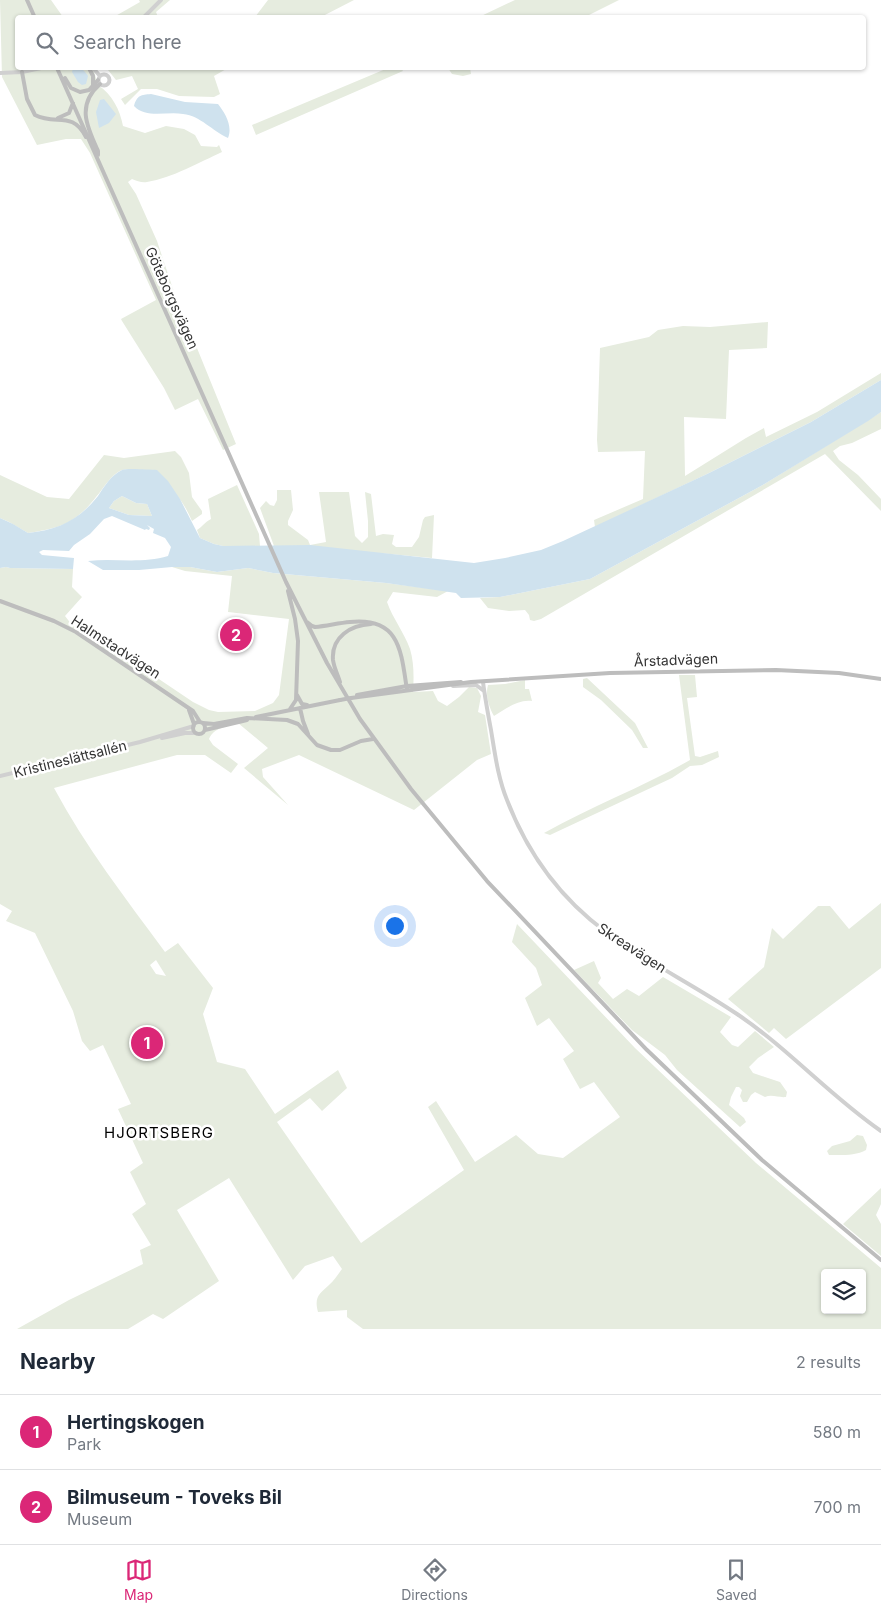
<!DOCTYPE html>
<html lang="en">
<head>
<meta charset="utf-8">
<style>
  body { margin:0; font-family:Inter,sans-serif; background:#f6f6f7; color:#1f2937 }
  .controls { position:absolute; right:15px; bottom:15px; display:grid; overflow:hidden; border-radius:5px; box-shadow:0 1px 4px #0004 }
  .controls button { width:45px; height:45px; display:grid; place-items:center; padding:0; border:0; border-bottom:1px solid #e0e1e3; background:#fff; color:#1f2937; font:25px sans-serif }
  .you { position:absolute; left:394px; top:925px; width:18px; height:18px; margin:-12px; border:4px solid #fff; border-radius:50%; background:#1a73e8; box-shadow:0 0 0 8px #1a73e833 }
  .badge { display:grid; place-items:center; width:32px; height:32px; border-radius:50%; background:#db2777; color:#fff; font-size:16px; font-weight:700 }
  .pin { position:absolute; translate:-50% -50%; border:2px solid #fff; box-shadow:0 1px 5px #0006 }
  .list { margin:0; padding:0; list-style:none }
  h2 { display:flex; justify-content:space-between; align-items:center; height:65px; margin:0; padding:0 20px; font-size:21px }
  h2 small { font-size:16px; font-weight:400; color:#747a83 }
  .list li { display:grid; grid-template-columns:32px 1fr auto; gap:15px; align-items:center; box-sizing:border-box; height:75px; padding:0 20px; border-top:1px solid #e0e1e3 }
  .list b { display:block; font-size:19px; white-space:nowrap }
  .list p { margin:0; font-size:16px; white-space:nowrap; color:#747a83 }
  .list em { font-size:16px; font-style:normal; color:#747a83 }
  .icon { flex:none; width:28px; height:28px; fill:none; stroke:currentColor; stroke-width:2; stroke-linecap:round; stroke-linejoin:round }
  .map { position:relative; flex:none; width:881px; height:1329px; overflow:hidden }
  .search { position:absolute; background:#fff; box-shadow:0 1px 4px #0004; left:15px; right:15px; top:15px; height:55px; display:flex; align-items:center; gap:12px; box-sizing:border-box; padding:0 18px; border-radius:5px; color:#747a83; font-size:19px }
  .sheet { height:215px; background:#fff }
  nav { display:flex; justify-content:space-around; align-items:center; box-sizing:border-box; height:70px; border-top:1px solid #e0e1e3; background:#fff; font-size:14px; color:#747a83 }
  nav a { display:grid; justify-items:center; gap:2px }
  nav .on { color:#db2777 }
  .map>svg:first-child { display:block }
  .green { fill:#e6ecdf; fill-rule:evenodd }
  .water { fill:#cfe2ee; fill-rule:evenodd }
  .lines { fill:none; stroke-linecap:round; stroke-linejoin:round }
  .tertiary { stroke:#d0d0d0; stroke-width:4 }
  .secondary { stroke:#bdbdbd; stroke-width:4 }
  .secondary-bridge { stroke:#bdbdbd; stroke-width:4 }
  .labels { text-anchor:middle; stroke-width:5; stroke-linejoin:round; paint-order:stroke }
  .street-label { font-size:14px; fill:#333; stroke:#fff }
  .neighbourhood-label { font-size:15px; letter-spacing:1px; fill:#000; stroke:#fff }
</style>
</head>
<body>
<div class="map">
<svg width="881" height="1329" viewBox="0 0 881 1329">
  <rect width="100%" height="100%" fill="#fff"/>
  <!-- green -->
  <path class="green" d="M0 0H51L63 17 18 18V68H93L98 85C112 94 120 110 123 126L145 133 166 126 184 129 195 135 201 146 217 147 219 145 222 152C200 162 172 178 147 182 142 183 137 181 132 179L128 182 136 194 157 241 173 289 236 444 223 450 198 399 175 410 164 388 122 321 121 319 156 300 90 153 81 139H66L37 145 2 77Z
    M139 0H170L156 12 158 17 112 18 140 2Z
    M268 0H354L321 17H255Z
    M515 0H619L585 17H479Z
    M102 68H228L214 76 220 94 214 97 179 96 157 89H141L125 105 121 99 138 89 132 76 116 80 108 70Z
    M388 68H401L403 71 256 135 252 125Z
    M448 68H470L471 74 463 76 452 74Z
    M768 322 767 348 729 350 726 419 684 417 685 476 746 438 764 428 766 437 817 412 881 373V380L811 422 707 474 595 527 594 520 643 499 645 451 598 452 597 440 600 348 649 337 658 330 683 326 710 327Z
    M881 412V429L852 443 840 446 833 451 839 460 858 475 881 499V511L825 454 541 619 534 621 530 620 529 615 525 610 509 611 488 608 480 598 500 597 590 579 761 486Z
    M175 451 181 457 189 473 192 497 202 511V514L192 521C188 512 183 502 176 495 169 486 133 466 122 470 111 474 104 488 96 497 75 524 60 528 28 533L9 522 0 518V475L47 497 69 499 104 455 124 458Z
    M237 485 259 534 260 546H223L214 544 200 538 197 530C202 527 205 522 211 519L208 499Z
    M277 490H291L293 510 288 521V525L308 540 310 545 326 542 319 492H349L355 536 362 543 368 537V521L365 492 371 494 376 536 383 534 394 535 392 544 396 547H412L419 537 423 520 425 517 434 515 432 558 390 554 274 546 260 508 266 501 270 505 274 506 277 500Z
    M122 496 136 503 147 504 152 516 129 515 109 508 114 501Z
    M6 567 10 568 73 569 72 587 82 597 65 616 72 625 144 669 193 702 209 710 218 712 255 711 273 703 279 695 289 619 228 612 232 576 185 571 172 567H190L217 572 248 568 273 573 386 583 448 591 437 597 393 592 387 602C393 619 404 632 410 649 414 662 414 678 413 692L433 691 438 701 447 706 459 697 469 687 477 688 481 696 478 712 485 715 491 754 477 760 414 810 299 755 262 769 263 777 288 805 244 768 268 748 238 723C227 727 214 727 209 739L213 745 238 764 231 773 205 755H177L54 788C85 846 126 899 165 952L178 943 213 988 203 1014 217 1062 245 1069 275 1114 338 1070 347 1088 322 1111 310 1098 277 1122 361 1243 464 1170 428 1107 436 1101 475 1162 516 1135 538 1154 563 1158 620 1117 594 1082 580 1089 563 1059 574 1051 549 1018 537 1026 525 998 542 985 536 968 512 942 517 924 635 1048 756 1163 881 1268V1329H363L347 1317V1310L318 1312C314 1297 319 1294 329 1285 334 1281 338 1274 342 1269L333 1256 305 1266 293 1280 229 1178 177 1210 219 1281 163 1319 153 1314 128 1329H17L69 1300 143 1264 140 1250 151 1245 132 1214 146 1204 130 1172 143 1163 118 1109 131 1104 103 1045 90 1051 82 1041 73 1011 35 933 6 921 12 911 0 904V568ZM156 960 166 976 156 974 150 965ZM825 1273H862V1310H825Z
    M679 675H695L697 697 687 698 695 756 700 757 718 751 719 757 702 765 690 766 672 778 550 835 544 833C592 806 643 787 690 760Z
    M587 678 635 723 648 748H643L632 730 601 700 583 687V679Z
    M525 680V689H529L532 701C518 699 506 709 494 716 489 707 485 695 488 685L505 684Z
    M881 903V968L786 1039 774 1028 769 1033 728 999 764 967 772 928 783 939 818 906H830L849 929Z
    M594 961 601 978 598 983 613 999 627 989 639 996 663 977 731 1017 720 1032 732 1045 738 1047 755 1031 774 1047 758 1058 749 1067 753 1073 780 1082 787 1092 786 1097C779 1098 772 1094 765 1097L755 1092 751 1095 747 1102H743L740 1096 742 1090 739 1087H736L731 1097 729 1105 744 1118 746 1122 740 1127 677 1070 665 1055 632 1030 574 970Z
    M857 1135 863 1136 867 1145 866 1150C856 1156 840 1155 829 1155L827 1151 832 1146 850 1141Z
    M881 1188V1204L876 1215 881 1224V1256L843 1224Z"/>
  <!-- water -->
  <path class="water" d="M73 68C81 67 84 70 88 76L86 84 82 85 78 82 72 72Z
    M151 94 185 102 218 104C225 113 233 126 228 138 212 131 201 116 183 114 167 111 146 119 134 106 137 95 141 95 151 94Z
    M104 99 116 114 109 123 99 128 96 112 100 100Z
    M881 380V412L868 421 761 486 590 579 500 597 461 598 456 593 386 583 273 573 248 568 217 572 190 567H172L139 570H103L88 561C114 558 142 564 168 556L171 547 165 538 153 533 154 529 147 525 150 528 149 530 146 529 145 530 112 516 104 519 90 534 74 545 69 551 43 550 39 552 42 555 74 558 73 569 10 568 6 567 0 568V518L13 524 28 533C58 530 79 520 98 496 104 487 111 475 122 470 128 468 149 470 157 470L168 481 180 499 200 538 214 544 223 546 310 545 474 563 505 558 541 550 563 541 707 474 811 422ZM122 496 136 503 147 504 152 516 129 515 109 508 114 501Z"/>
  <g class="lines">
    <!-- tertiary -->
    <path class="tertiary" d="M143 18 161 0
      M93 68 100 76
      M0 73 22 72 41 68
      M98.5 80a5.5 5.5 0 1 1 11 0a5.5 5.5 0 1 1-11 0Z
      M483 682C485 698 488 714 491 730 495 754 498 778 507 800 527 852 560 898 606 932 647 962 694 985 737 1014 789 1049 830 1096 881 1131
      M453 686 476 685 484 691
      M162 738 185 733H196
      M0 776 140 742 194 726"/>
    <!-- secondary -->
    <path class="secondary" d="M27 0 35 18
      M57 68 286 582 327 663 360 719 411 789 487 881 647 1050 762 1160 881 1260
      M89 68 93 76V86
      M22 72 27 99 35 115C56 126 72 110 86 137
      M65 78 71 88 80 92 89 90 98 80
      M58 118 69 113 73 103
      M98 155V151C87 127 76 105 100 84
      M288 591 295 619 298 641 296 700 290 709
      M0 601 54 621 76 632 193 711 200 722
      M307 622 312 626 315 627C327 626 338 623 350 622 400 617 401 651 407 690
      M340 682C338 675 334 668 333 660 331 637 351 625 371 624
      M297 695 302 704 307 705
      M357 695 407 686 461 682
      M351 698 471 682 610 673 776 670 839 673 881 679
      M300 708 303 721 308 734
      M189 710 194 724
      M256 717 340 700
      M193 728a6 6 0 1 1 12 0a6 6 0 1 1-12 0Z
      M203 723 214 724 247 718 287 720 298 724 317 745 331 750H340L361 741 373 739
      M205 730 247 720"/>
    <!-- secondary-bridge -->
    <path class="secondary-bridge" d="M340 700 351 698"/>
  </g>
  <g class="labels">
    <!-- street labels -->
    <g class="street-label">
      <text transform="translate(172 298) rotate(66)" y="5">Göteborgsvägen</text>
      <text transform="translate(116 647) rotate(33)" y="5">Halmstadvägen</text>
      <text transform="translate(676 660) rotate(-2)" y="5">Årstadvägen</text>
      <text transform="translate(70 759) rotate(-14)" y="5">Kristineslättsallén</text>
      <text transform="translate(632 948) rotate(33)" y="5">Skreavägen</text>
    </g>
    <!-- neighbourhood labels -->
    <g class="neighbourhood-label">
      <text x="159" y="1138">HJORTSBERG</text>
    </g>
  </g>
</svg>
<div class="controls">
<button><svg class="icon" aria-label="layers" viewBox="0 0 24 24"><path d="M12 4l9 5-9 5-9-5zM3 14l9 5 9-5"/></svg></button>
</div>
<div class="you"></div>
<div class="pin badge" style="left:147px;top:1043px">1</div>
<div class="pin badge" style="left:236px;top:635px">2</div>
<div class="search"><svg class="icon" aria-label="search" viewBox="0 0 24 24"><circle cx="10" cy="10" r="6"/><path d="M15 15l6 6"/></svg>Search here</div>
</div>
<section class="sheet">
<h2>Nearby<small>2 results</small></h2>
<ul class="list">
<li><span class="badge">1</span><div><b>Hertingskogen</b><p>Park</p></div><em>580 m</em></li>
<li><span class="badge">2</span><div><b>Bilmuseum - Toveks Bil</b><p>Museum</p></div><em>700 m</em></li>
</ul>
</section>
<nav>
<a class="on"><svg class="icon" aria-label="map" viewBox="0 0 24 24"><path d="M3 6l6-2 6 2 6-2v14l-6 2-6-2-6 2zM9 4v14M15 6v14"/></svg>Map</a>
<a><svg class="icon" aria-label="directions" viewBox="0 0 24 24"><path d="M12 3l9 9-9 9-9-9zM9 14v-3h6M13 9l2 2-2 2"/></svg>Directions</a>
<a><svg class="icon" aria-label="saved" viewBox="0 0 24 24"><path d="M7 4h10v16l-5-4-5 4z"/></svg>Saved</a>
</nav>
</body>
</html>
